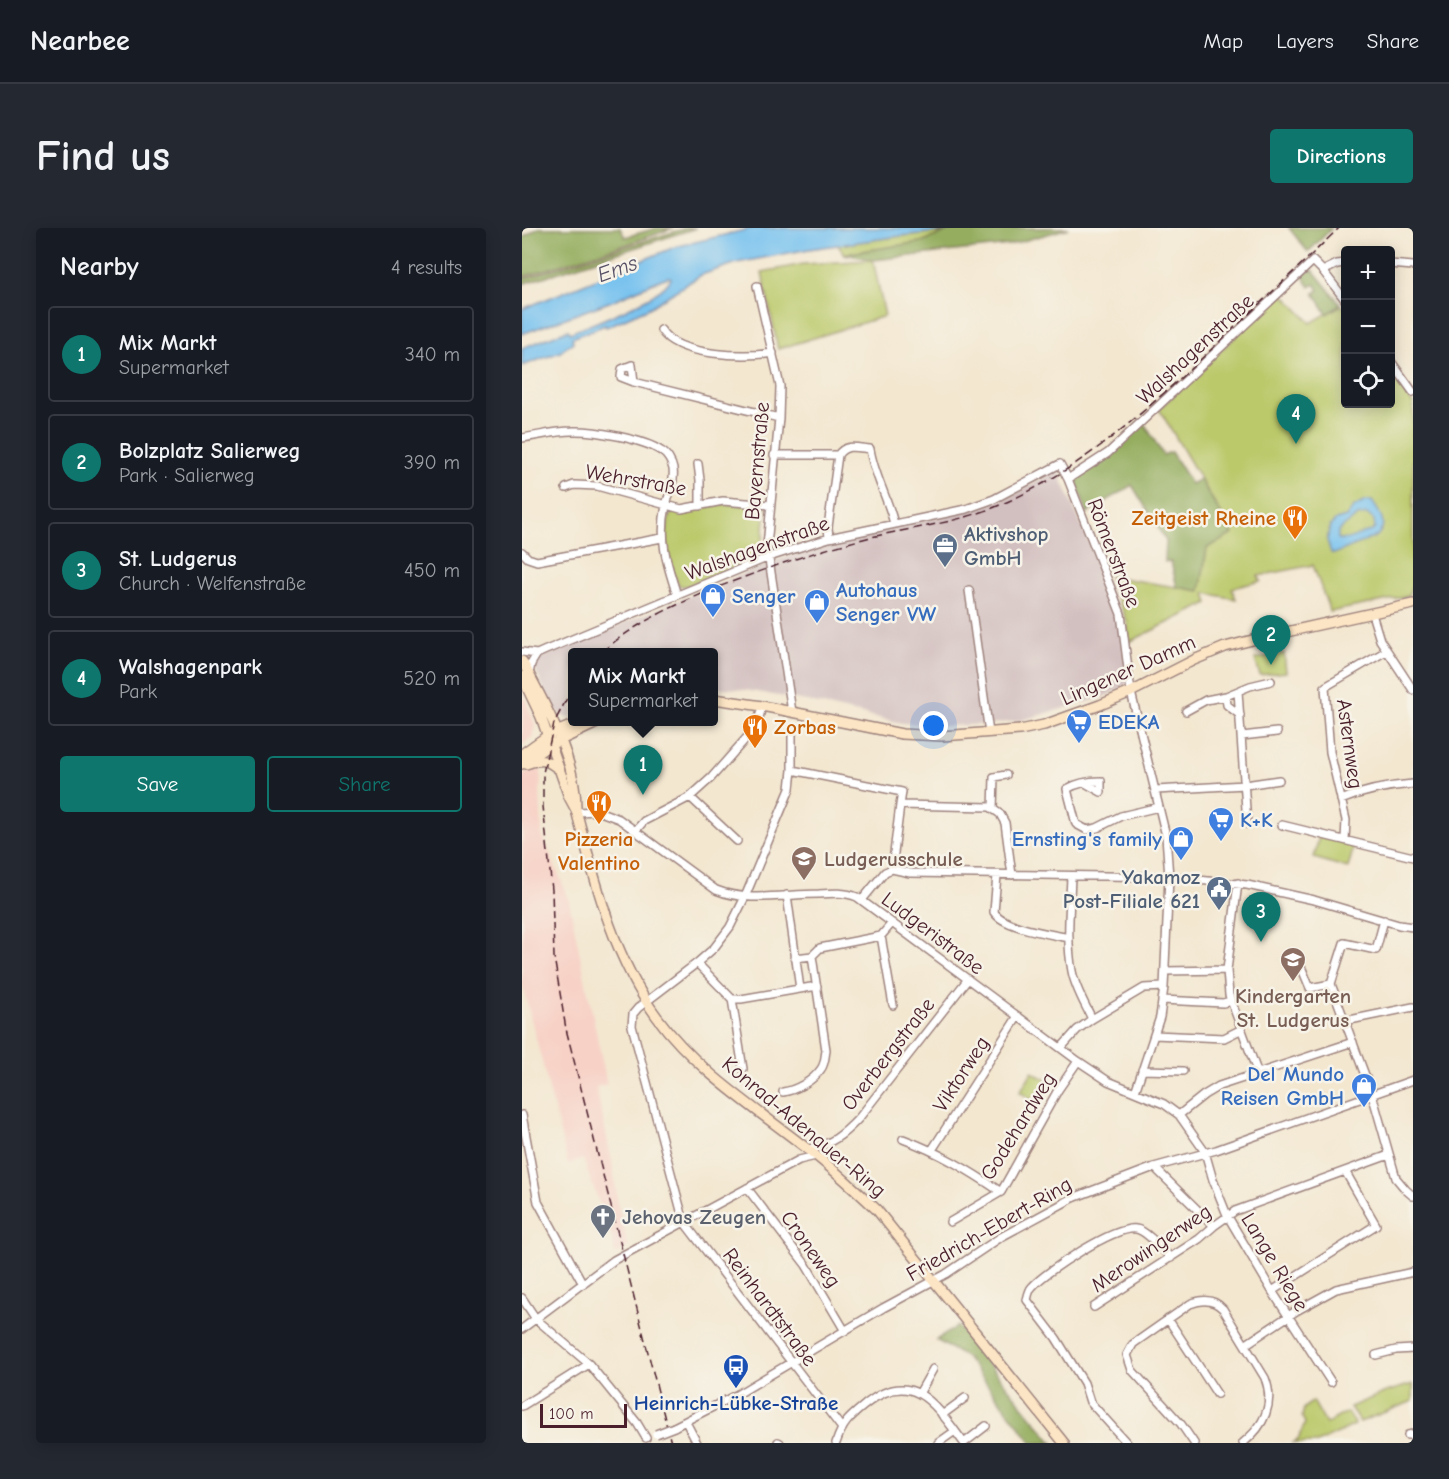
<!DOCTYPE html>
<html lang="en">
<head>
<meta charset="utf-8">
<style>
  body { margin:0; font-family:"Comic Neue",sans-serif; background:#242831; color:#f1f3f6 }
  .controls { position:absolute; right:18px; top:18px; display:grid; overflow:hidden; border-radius:6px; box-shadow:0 3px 15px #0003 }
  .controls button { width:54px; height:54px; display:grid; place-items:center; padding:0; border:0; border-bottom:2px solid #363941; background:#171b24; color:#f1f3f6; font:30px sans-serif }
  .scale { position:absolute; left:18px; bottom:15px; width:87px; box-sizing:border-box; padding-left:6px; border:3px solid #4a1f2b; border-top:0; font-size:16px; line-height:21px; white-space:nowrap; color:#4a1f2b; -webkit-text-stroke:4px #f7f3e8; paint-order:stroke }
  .you { position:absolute; left:412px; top:498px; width:21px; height:21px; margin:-15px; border:4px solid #fff; border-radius:50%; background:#1a73e8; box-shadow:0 0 0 9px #1a73e833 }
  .badge { display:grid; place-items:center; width:39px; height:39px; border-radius:50%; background:#0f766e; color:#fff; font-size:20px; font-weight:700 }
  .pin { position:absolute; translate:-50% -50px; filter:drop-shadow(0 2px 3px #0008) }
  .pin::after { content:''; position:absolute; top:32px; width:21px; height:18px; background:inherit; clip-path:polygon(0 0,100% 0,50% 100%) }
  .popup { position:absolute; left:46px; top:420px; width:150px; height:78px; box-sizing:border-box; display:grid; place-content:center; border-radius:6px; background:#171b24; filter:drop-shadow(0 2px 4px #0005); font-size:20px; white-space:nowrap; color:#9ea1a6 }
  .popup b { font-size:22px; color:#f1f3f6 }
  .popup::after { content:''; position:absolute; left:50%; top:100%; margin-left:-12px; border:12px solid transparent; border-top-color:#171b24 }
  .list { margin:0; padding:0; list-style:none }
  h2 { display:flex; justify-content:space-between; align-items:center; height:78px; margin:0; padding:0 24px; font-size:26px }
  h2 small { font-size:20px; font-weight:400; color:#9ea1a6 }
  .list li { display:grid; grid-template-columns:39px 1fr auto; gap:18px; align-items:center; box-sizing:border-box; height:96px; margin:0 12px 12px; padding:0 12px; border:2px solid #363941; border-radius:6px }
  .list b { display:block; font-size:22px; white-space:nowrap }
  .list p { margin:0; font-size:20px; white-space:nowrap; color:#9ea1a6 }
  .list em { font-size:20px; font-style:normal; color:#9ea1a6 }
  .actions { display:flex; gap:12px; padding:18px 24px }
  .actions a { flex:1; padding:14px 0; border:2px solid #0f766e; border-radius:6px; text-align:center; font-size:21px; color:#0f766e }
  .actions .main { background:#0f766e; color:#fff }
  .icon { flex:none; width:33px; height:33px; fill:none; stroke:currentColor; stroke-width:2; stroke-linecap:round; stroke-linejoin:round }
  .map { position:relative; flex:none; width:891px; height:1215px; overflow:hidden; border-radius:6px }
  header { display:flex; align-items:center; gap:36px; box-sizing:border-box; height:84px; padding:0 30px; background:#171b24; border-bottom:2px solid #363941 }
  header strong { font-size:28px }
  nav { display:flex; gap:33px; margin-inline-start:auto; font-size:21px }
  .intro { display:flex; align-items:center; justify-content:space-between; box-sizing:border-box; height:144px; padding:0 36px }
  h1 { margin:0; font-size:42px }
  .button { padding:15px 27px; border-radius:6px; background:#0f766e; color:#fff; font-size:21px; font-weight:700 }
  main { display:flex; gap:36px; padding:0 36px }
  aside { flex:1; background:#171b24; border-radius:6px; box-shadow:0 3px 15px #0003 }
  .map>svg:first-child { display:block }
  .built { fill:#f7d1c6 }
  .industrial { fill:#d2bfbf }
  .green { fill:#bbc96b; stroke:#82744b; stroke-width:1.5 }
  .forest { fill:#94ad5f; stroke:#6f6645; stroke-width:1.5 }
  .water { fill:#76c1ef; stroke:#60708d; stroke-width:1.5; fill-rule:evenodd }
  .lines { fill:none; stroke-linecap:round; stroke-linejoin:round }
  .street-casing { stroke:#9e837e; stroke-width:10 }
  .secondary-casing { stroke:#9e837e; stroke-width:12 }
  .street { stroke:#fff; stroke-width:7 }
  .secondary { stroke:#fce5c4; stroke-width:9 }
  .rail { stroke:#4a1f2b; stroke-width:1.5; stroke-dasharray:9 4.5; stroke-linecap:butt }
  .street-bridge-casing { stroke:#9e837e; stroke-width:10; stroke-linecap:butt }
  .street-bridge { stroke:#fff; stroke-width:7 }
  .labels { text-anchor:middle; stroke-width:5; stroke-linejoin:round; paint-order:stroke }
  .street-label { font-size:21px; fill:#4a1f2b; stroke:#f7f3e8 }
  .food-label { font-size:21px; font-weight:bold; fill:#c56008; stroke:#f7f3e8; text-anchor:end }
  .service-label { font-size:21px; font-weight:bold; fill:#4e5e75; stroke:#f7f3e8; text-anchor:start }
  .shop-label { font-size:21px; font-weight:bold; fill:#366cbe; stroke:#f7f3e8; text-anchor:start }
  .education-label { font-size:21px; font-weight:bold; fill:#785e54; stroke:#f7f3e8; text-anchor:start }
  .worship-label { font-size:21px; font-weight:bold; fill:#5b616d; stroke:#f7f3e8; text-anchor:start }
  .transit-label { font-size:21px; font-weight:bold; fill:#164399; stroke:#f7f3e8 }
  .water-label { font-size:22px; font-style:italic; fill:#575066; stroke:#f7f3e8 }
</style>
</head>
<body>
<header>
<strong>Nearbee</strong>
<nav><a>Map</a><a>Layers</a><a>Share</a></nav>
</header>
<div class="intro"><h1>Find us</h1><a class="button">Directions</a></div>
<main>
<aside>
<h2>Nearby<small>4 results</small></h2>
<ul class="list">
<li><span class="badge">1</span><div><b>Mix Markt</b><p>Supermarket</p></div><em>340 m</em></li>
<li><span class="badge">2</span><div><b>Bolzplatz Salierweg</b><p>Park · Salierweg</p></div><em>390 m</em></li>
<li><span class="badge">3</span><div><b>St. Ludgerus</b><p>Church · Welfenstraße</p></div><em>450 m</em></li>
<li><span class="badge">4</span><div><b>Walshagenpark</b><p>Park</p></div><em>520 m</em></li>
</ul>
<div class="actions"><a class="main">Save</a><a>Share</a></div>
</aside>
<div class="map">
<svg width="891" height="1215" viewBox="0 0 891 1215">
  <rect width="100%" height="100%" fill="#f7f3e8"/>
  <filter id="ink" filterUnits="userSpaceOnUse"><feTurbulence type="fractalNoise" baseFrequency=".0167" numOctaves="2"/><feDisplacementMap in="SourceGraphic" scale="12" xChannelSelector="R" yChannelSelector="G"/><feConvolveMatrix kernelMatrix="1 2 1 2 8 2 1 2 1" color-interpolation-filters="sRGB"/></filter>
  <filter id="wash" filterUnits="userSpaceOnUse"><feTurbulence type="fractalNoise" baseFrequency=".008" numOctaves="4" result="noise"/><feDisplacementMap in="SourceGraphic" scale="24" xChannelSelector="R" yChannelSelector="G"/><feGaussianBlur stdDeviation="1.35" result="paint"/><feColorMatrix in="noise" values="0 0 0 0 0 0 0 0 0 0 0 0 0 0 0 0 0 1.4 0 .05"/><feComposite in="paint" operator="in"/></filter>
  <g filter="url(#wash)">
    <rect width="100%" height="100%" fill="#f3e7d0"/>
    <!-- built -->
    <path class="built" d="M0 462 13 497 11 508 0 517Z
      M11 541 19 542 18 566 20 607 46 669 85 856 74 859 90 934 96 978 104 1011 107 1018 93 1026 89 1006 61 931 46 936 0 755V548Z"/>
    <!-- industrial -->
    <path class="industrial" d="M535 241 598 386 606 457 579 470 500 492 468 496 422 498 380 495 279 472 224 462 192 459V424H51L50 487 44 490 31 480 13 441 14 435 18 430 244 336 304 316 470 275 493 266Z"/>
    <!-- green -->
    <path class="green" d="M427 3 399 14 322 26 316 17 379 8Z
      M351 32 363 88 256 121 240 44 282 36Z
      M760 65 789 95 819 77 824 81V176H868L869 144 891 176V356L886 368 808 384 791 337 736 348 739 353 710 360 714 371 683 365 686 375 607 414 605 394 587 348 678 363 685 320 711 306 637 181Z
      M200 276 244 278 240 325 236 329 165 358H158C147 344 139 297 151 283L158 284Z
      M762 425 764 444 738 447 733 431Z
      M797 608 832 618 826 640 792 630Z
      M510 844 526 853 514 874 498 864Z
      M891 1156V1173L838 1194 828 1179 864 1164Z
      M791 1173 804 1196 825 1184 833 1197 795 1215H771L776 1212 783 1195 780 1189 782 1180Z"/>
    <!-- forest -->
    <path class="forest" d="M16 0H98L103 9 135 0H151L106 16 0 49V10Z
      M164 0H174L0 56V51Z
      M451 0H547L487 17 352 32 322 26 399 14 427 3Z
      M767 0H810L786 24Z
      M791 42 819 77 805 86 792 65 797 62 793 56 788 59 779 46Z
      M622 195 641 227 649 224 669 256 678 251 711 306 685 320 678 363 655 359 649 334H643L644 313 610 257 565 285 554 252 588 226Z
      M436 1098 531 1215H510L445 1130 414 1112Z"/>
    <!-- water -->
    <path class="water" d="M231 0H451L379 8 287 21 215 35 179 47 127 80 84 99 83 97 50 110 51 114 38 124 0 138V120L46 102 48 105C67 97 143 69 149 50L147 49 140 51 90 73 0 106V81L153 19Z
      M843 273H850C858 285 867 296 855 308L812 326 809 325 805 312 808 298 814 292 824 289 831 280ZM845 286 852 292 853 300 850 303C838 304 827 314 816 311V303L836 288Z"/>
  </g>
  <g filter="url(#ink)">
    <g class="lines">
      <defs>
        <path id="street" d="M868 36 891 38
          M801 43 815 36 824 35
          M235 58 258 158 257 190 245 318 270 484
          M139 102C155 129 224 129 251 125
          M868 132 891 164
          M112 154 110 137 100 141 99 149 112 154 257 190
          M0 210C16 208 33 203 50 203 71 202 122 211 139 223 145 226 150 235 151 241 153 253 147 266 144 277 137 311 144 334 155 367
          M252 227H316C324 215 336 220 348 221 352 247 366 270 372 296
          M176 236 178 252V278
          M546 251 586 225 791 33 801 43 824 73
          M44 260 52 257 75 258 159 281 201 273 248 277
          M307 310 306 299 316 227
          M0 324 6 330 15 333 140 310
          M447 362 467 505
          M850 386 858 412 891 462
          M0 424 15 426 24 422 247 329 307 310 444 281 472 271 538 236 546 251 599 386 609 464 644 608 647 649 642 759 638 789 613 864
          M7 446 9 436 15 426
          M716 463 725 596
          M704 468 705 477 718 487
          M664 483 684 472 704 468 728 458 749 453
          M270 507V542L268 561 223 669 208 699 192 720 175 735 116 780 111 786 110 798 162 994 319 1199
          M720 508 755 504
          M270 542 380 564 378 577 468 579 478 586 483 595 490 647
          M563 555 579 564V553C568 553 555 555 545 561L554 596 565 602 575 600 599 588 637 579
          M634 562 723 557 757 552
          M168 569 215 613
          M819 572C843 562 865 558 891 556
          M471 581 472 549 484 547
          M55 584 76 583 97 591 194 662C226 675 263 666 297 666 310 665 323 664 335 669L556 833 586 853 642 876 657 887 683 924 691 952 705 987 750 1063 809 1154
          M760 597 891 629
          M114 602 122 593 168 569 189 550 235 498 240 478
          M823 612 824 592 808 524 803 459 864 423
          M370 641 388 645 647 649 725 657 792 672 877 697 891 699
          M370 641 378 577
          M475 647 472 684C482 700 529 706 547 710
          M549 648C548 679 544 712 550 743 553 760 563 776 570 791
          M716 655 705 742 707 767 736 846
          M265 667 278 761
          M340 672 363 644 370 641
          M862 692 854 722 822 715 809 756 850 866 874 950 884 962 891 968
          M359 708 371 777
          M273 730 290 728 298 720 359 708 370 695
          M175 735 210 771H219L295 758
          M780 741 788 760 809 756
          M643 743 705 742
          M210 771 221 841
          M640 772 701 775 709 773
          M823 793 891 779
          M632 807 702 810 720 801
          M539 820 555 802 570 791 622 760 642 759
          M620 842 661 843
          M261 864C274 862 291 853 299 841 303 836 303 828 304 822L290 728
          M0 887 16 974 61 1056
          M657 887 682 867 697 858 831 814
          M381 911C418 925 445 941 479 964
          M285 921C307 919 323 905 337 890L446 751
          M410 922 496 788
          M632 939 692 998
          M225 960 284 1037 323 1103
          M428 994 479 964 536 862 556 833
          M750 1063 854 997 823 943
          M0 1070 14 1091 67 1136 115 1195 124 1210
          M572 1079 677 1011 692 998 713 983 867 927
          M646 1091 695 1166
          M0 1101 92 1032 277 932 294 928
          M723 1117 774 1083 814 1061 891 1044
          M854 1127 874 1122 891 1121
          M398 1164 411 1141
          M0 1178 67 1136
          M420 1187 443 1170
          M164 1194 175 1215
          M152 1199 216 1166 361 1080 424 1046 479 1009 551 970 632 939 694 922 891 852
          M886 1207 891 1206
          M256 1214 258 1215
          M314 1215C321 1194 328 1189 344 1176 391 1138 415 1179 442 1215L464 1198
          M416 1215 433 1203
          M605 1215 568 1174 562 1155 534 1110 505 1072C506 1068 507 1062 510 1059 524 1043 593 998 614 1001 624 1002 642 1023 649 1030
          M672 1215 659 1196 610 1142 605 1127 611 1116 668 1076C680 1071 692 1071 701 1081L743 1150C753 1176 742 1198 721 1215"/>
        <path id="secondary" d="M0 433C22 474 55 533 54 581
          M0 449 19 489 47 569 54 582C73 653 91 729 135 789 172 840 230 878 279 916 306 936 330 958 355 982L542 1215
          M192 471 240 478 380 506 420 508 498 502 522 497 578 477 609 464 672 432 703 419 742 409 891 376
          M0 526 25 508 58 494
          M0 536 26 518 77 494
          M4 536C16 531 25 531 35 540"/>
      </defs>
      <!-- street casing -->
      <use href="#street" class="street-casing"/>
      <!-- secondary casing -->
      <use href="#secondary" class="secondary-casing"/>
      <!-- street -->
      <use href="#street" class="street"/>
      <!-- secondary -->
      <use href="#secondary" class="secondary"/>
      <!-- rail -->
      <path class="rail" d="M80 424C113 395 153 377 194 360 245 340 296 322 349 309 390 300 434 295 473 279 559 244 628 179 695 116 736 77 777 39 817 0
        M51 459 32 495 21 545V578L30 662 32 729 44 801 149 1215"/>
      <defs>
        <path id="street-bridge" d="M134 1206 152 1199"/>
      </defs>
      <!-- street-bridge casing -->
      <use href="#street-bridge" class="street-bridge-casing"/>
      <!-- street-bridge -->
      <use href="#street-bridge" class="street-bridge"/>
    </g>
  </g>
  <!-- icons -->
  <defs>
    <symbol id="restaurant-pin" viewBox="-11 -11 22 30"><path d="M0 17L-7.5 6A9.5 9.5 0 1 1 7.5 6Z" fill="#e8710a" stroke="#f7f3e8"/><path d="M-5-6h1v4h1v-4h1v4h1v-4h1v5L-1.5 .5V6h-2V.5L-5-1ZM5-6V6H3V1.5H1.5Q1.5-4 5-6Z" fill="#fff"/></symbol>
    <symbol id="office-pin" viewBox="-11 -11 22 30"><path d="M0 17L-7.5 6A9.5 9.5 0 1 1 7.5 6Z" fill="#5c6f8a" stroke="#f7f3e8"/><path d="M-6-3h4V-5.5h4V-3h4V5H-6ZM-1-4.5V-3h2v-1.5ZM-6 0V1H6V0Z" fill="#fff"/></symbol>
    <symbol id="shop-pin" viewBox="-11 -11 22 30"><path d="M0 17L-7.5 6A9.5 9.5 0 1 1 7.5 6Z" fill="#3f7fe0" stroke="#f7f3e8"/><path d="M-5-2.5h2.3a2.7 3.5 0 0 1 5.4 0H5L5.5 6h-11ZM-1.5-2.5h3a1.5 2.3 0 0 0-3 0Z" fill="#fff"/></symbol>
    <symbol id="supermarket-pin" viewBox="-11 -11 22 30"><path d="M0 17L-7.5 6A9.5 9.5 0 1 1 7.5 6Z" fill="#3f7fe0" stroke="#f7f3e8"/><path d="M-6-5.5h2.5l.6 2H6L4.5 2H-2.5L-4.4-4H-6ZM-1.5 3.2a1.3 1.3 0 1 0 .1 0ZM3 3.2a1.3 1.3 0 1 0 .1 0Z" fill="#fff"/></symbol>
    <symbol id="school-pin" viewBox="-11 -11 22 30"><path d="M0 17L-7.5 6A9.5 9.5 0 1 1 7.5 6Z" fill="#8d6e63" stroke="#f7f3e8"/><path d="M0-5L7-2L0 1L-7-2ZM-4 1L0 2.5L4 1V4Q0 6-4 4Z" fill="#fff"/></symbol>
    <symbol id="civic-pin" viewBox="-11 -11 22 30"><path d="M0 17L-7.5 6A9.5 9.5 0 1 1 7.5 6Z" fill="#5c6f8a" stroke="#f7f3e8"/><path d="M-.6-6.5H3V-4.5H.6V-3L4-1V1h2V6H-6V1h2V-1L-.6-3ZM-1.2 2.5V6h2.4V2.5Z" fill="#fff"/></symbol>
    <symbol id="church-pin" viewBox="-11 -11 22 30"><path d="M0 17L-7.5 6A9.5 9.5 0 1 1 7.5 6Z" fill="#6b7280" stroke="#f7f3e8"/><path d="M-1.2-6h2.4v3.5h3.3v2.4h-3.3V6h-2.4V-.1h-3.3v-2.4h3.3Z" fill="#fff"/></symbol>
    <symbol id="bus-pin" viewBox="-11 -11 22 30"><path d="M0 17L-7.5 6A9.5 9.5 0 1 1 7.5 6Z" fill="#1a4fb4" stroke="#f7f3e8"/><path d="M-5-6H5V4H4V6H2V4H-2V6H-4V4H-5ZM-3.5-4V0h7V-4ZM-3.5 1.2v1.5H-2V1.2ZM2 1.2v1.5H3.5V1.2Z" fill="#fff"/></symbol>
  </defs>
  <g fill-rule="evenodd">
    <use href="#restaurant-pin" x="758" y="275" width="30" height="40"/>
    <use href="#office-pin" x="408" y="303" width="30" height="40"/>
    <use href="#shop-pin" x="176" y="353" width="30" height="40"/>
    <use href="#shop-pin" x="280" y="359" width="30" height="40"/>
    <use href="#supermarket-pin" x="542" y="479" width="30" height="40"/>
    <use href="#restaurant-pin" x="218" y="484" width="30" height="40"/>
    <use href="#restaurant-pin" x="62" y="560" width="30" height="40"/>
    <use href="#supermarket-pin" x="684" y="577" width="30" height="40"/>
    <use href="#shop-pin" x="644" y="596" width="30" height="40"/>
    <use href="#school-pin" x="267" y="616" width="30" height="40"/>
    <use href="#civic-pin" x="682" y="646" width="30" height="40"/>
    <use href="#school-pin" x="756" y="717" width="30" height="40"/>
    <use href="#shop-pin" x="827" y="843" width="30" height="40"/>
    <use href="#church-pin" x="66" y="974" width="30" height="40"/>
    <use href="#bus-pin" x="199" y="1124" width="30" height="40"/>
  </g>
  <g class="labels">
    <!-- street labels -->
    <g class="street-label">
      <text transform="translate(673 121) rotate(-43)" y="7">Walshagenstraße</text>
      <text transform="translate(235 233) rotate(-85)" y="7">Bayernstraße</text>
      <text transform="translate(114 252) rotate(10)" y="7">Wehrstraße</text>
      <text transform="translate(235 320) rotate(-20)" y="7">Walshagenstraße</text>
      <text transform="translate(592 325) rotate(69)" y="7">Römerstraße</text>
      <text transform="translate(606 442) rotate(-24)" y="7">Lingener Damm</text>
      <text transform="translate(828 516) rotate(82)" y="7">Asternweg</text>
      <text transform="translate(411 705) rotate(37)" y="7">Ludgeristraße</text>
      <text transform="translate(366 826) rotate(-52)" y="7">Overbergstraße</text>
      <text transform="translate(439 846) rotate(-57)" y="7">Viktorweg</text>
      <text transform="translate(496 898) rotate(-58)" y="7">Godehardweg</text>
      <text transform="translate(282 899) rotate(40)" y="7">Konrad-Adenauer-Ring</text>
      <text transform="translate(467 1001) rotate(-30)" y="7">Friedrich-Ebert-Ring</text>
      <text transform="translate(629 1020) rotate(-34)" y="7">Merowingerweg</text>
      <text transform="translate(289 1021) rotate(55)" y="7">Croneweg</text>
      <text transform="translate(753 1034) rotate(59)" y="7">Lange Riege</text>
      <text transform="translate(248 1079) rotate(53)" y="7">Reinhardtstraße</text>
    </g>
    <!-- food labels -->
    <g class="food-label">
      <text x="754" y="297">Zeitgeist Rheine</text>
      <text x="252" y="506" text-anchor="start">Zorbas</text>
      <text x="77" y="618" text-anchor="middle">Pizzeria<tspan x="77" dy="24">Valentino</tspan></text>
    </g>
    <!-- service labels -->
    <g class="service-label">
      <text x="442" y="313">Aktivshop<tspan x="442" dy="24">GmbH</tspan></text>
      <text x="678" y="656" text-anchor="end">Yakamoz<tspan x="678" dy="24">Post-Filiale 621</tspan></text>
    </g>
    <!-- shop labels -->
    <g class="shop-label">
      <text x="314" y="369">Autohaus<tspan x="314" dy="24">Senger VW</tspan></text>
      <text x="210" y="375">Senger</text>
      <text x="576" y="501">EDEKA</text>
      <text x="718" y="599">K+K</text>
      <text x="640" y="618" text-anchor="end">Ernsting's family</text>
      <text x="822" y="853" text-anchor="end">Del Mundo<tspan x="822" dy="24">Reisen GmbH</tspan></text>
    </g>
    <!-- education labels -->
    <g class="education-label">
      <text x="302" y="638">Ludgerusschule</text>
      <text x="771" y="775" text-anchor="middle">Kindergarten<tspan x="771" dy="24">St. Ludgerus</tspan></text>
    </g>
    <!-- worship labels -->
    <g class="worship-label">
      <text x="100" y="996">Jehovas Zeugen</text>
    </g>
    <!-- transit labels -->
    <g class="transit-label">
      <text x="214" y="1182">Heinrich-Lübke-Straße</text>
    </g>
    <!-- water labels -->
    <g class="water-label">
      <text transform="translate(95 40) rotate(-20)" y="8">Ems</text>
    </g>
  </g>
</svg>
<div class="controls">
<button>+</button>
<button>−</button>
<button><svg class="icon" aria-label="locate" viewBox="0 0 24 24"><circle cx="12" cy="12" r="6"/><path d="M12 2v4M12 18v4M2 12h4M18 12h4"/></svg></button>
</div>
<div class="scale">100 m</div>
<div class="you"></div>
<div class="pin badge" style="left:121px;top:567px">1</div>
<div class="popup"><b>Mix Markt</b>Supermarket</div>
<div class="pin badge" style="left:749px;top:437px">2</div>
<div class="pin badge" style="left:739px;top:714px">3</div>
<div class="pin badge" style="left:774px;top:216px">4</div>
</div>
</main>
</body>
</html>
